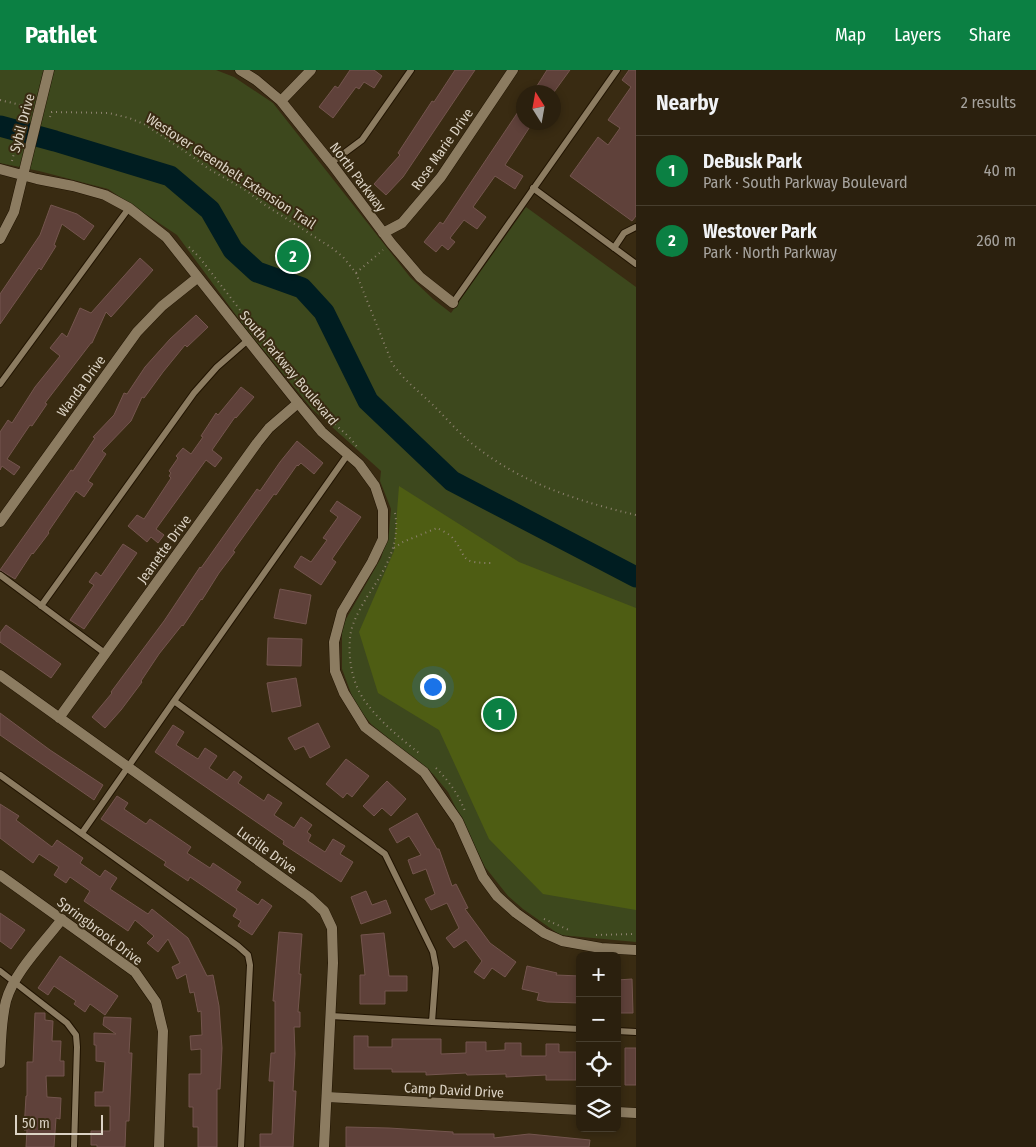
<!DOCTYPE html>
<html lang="en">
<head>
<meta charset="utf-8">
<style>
  body { margin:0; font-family:"Fira Sans Condensed",sans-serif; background:#332817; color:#f1f3f6 }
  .controls { position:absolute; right:15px; bottom:15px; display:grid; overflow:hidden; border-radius:8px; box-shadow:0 2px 8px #0003 }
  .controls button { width:45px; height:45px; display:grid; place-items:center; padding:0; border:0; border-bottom:1px solid #473e2e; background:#2b200e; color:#f1f3f6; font:25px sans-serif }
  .compass { position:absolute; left:516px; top:15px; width:45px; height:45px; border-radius:50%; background:#2b200e; box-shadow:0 2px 8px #0003; rotate:349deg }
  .scale { position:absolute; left:15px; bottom:12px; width:88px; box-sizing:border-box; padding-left:5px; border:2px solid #dcd3c5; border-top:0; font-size:14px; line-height:18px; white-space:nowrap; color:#dcd3c5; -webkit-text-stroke:4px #392b12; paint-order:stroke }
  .you { position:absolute; left:432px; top:616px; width:18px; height:18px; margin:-12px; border:4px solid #fff; border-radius:50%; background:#1a73e8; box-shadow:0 0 0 8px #1a73e833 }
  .badge { display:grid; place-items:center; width:32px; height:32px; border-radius:50%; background:#0b8043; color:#fff; font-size:16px; font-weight:700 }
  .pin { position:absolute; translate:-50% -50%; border:2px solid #fff; box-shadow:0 1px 5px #0006 }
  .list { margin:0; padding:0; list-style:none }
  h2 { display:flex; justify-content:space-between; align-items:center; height:65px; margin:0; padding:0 20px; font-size:21px }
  h2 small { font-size:16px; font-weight:400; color:#a6a39e }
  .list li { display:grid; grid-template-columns:32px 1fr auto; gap:15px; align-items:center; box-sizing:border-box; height:70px; padding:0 20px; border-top:1px solid #473e2e }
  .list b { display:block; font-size:19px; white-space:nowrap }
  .list p { margin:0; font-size:16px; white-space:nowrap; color:#a6a39e }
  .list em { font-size:16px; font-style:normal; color:#a6a39e }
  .icon { flex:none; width:28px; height:28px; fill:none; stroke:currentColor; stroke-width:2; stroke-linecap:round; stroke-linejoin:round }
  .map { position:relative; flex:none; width:636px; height:1077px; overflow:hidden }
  header { display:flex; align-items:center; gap:30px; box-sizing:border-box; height:70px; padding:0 25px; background:#0b8043; color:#fff }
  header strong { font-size:24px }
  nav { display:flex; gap:28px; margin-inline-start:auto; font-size:18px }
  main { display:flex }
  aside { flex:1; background:#2b200e }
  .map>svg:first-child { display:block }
  .green { fill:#3d481d }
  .forest { fill:#4e5d13 }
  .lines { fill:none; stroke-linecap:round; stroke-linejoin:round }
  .river { stroke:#001d21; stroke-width:21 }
  .building { fill:#5f413a; stroke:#74554e }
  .service-casing { stroke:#201300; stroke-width:8 }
  .minor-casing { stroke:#201300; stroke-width:11 }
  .tertiary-casing { stroke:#201300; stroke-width:11 }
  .path { stroke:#8e826f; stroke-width:2; stroke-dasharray:1 4; stroke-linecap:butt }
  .service { stroke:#8c7c61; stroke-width:6 }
  .minor { stroke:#8c7c61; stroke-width:10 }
  .tertiary { stroke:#8c7c61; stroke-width:10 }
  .labels { text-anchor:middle; stroke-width:4; stroke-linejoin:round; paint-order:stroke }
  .street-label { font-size:14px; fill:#dcd3c5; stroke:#392b12 }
</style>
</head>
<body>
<header>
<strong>Pathlet</strong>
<nav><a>Map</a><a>Layers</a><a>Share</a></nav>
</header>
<main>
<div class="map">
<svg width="636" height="1077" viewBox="0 0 636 1077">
  <rect width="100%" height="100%" fill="#392b12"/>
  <!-- green -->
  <path class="green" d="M0 0H216L234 7 273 33 410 207 433 229 451 243 526 137 636 217V872L560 865 523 839 508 826 485 797 448 722 433 704 371 654 355 634 342 599V556L381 488 389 462 391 439 380 411 381 401 312 339 244 256 177 165 108 119 39 101 0 93Z"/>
  <!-- forest -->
  <path class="forest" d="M399 416 519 492 636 538V840L543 824 489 769 439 660 378 623 359 562 394 481Z"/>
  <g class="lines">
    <!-- river -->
    <path class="river" d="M0 56 55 71 170 106 210 140 233 180 257 202 302 218 324 242 368 331 452 411 636 507"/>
  </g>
  <!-- building -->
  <path class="building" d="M350 0H374L382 6 374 18 364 12 359 19 356 17 333 48 319 37 335 16 338 18Z
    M455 0H475L403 107 386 125 374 114 400 85 398 83 432 31 434 32Z
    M547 0H570L554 22H540L535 19Z
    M629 0H636V146L632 151 570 106 598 67 608 75 620 58 608 50 631 17 622 10Z
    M524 33V52H533L505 95 523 106 515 119 495 106 473 137 486 147 477 159 464 150 450 168 455 172 448 180 442 175 436 182 424 172 440 152 443 154Z
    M51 135 77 144 94 156 84 170 62 154 54 175 56 176 41 200 39 198 0 254V224L40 165Z
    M140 188 153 200 111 247 106 242 92 273H91L45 333 47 334 32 356 30 355 7 389 20 397 14 405 2 396 0 400V362L8 350 12 353 35 317 60 286 50 278 62 263 67 267 80 238 91 243Z
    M196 245 208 257 187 277 185 275 163 302 144 328 142 327 131 351 102 381 106 384 88 411 93 414 84 427 76 421 48 462 49 463 33 484 32 483 15 509 0 500 71 400 73 401 95 368 93 367 114 345 124 323 127 324 145 297 170 269Z
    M241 317 254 327 236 348 235 347 212 380 222 388 215 397 206 390 156 459 164 465 158 473 151 467 147 472 128 456 137 445 144 449 171 408 169 406 171 403 169 401 178 388 176 386 183 378 191 384 203 367 201 366 216 343 218 345Z
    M297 371 323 393 314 404 301 393 298 396 297 395 276 425 274 424 233 481 235 482 219 503 202 530 201 529 183 556 182 555 159 584 141 611 142 612 121 640 105 658 92 647 112 623 111 622 164 551 200 497 201 498 257 419 260 421 280 392Z
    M337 431 361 447 332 489 336 492 321 515 294 497 301 486 311 492 327 470 323 468 338 447 330 441Z
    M123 474 137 483 84 559 70 550 94 515 89 512 96 502 101 506Z
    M280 519 311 525 306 554 274 548Z
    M6 555 61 594 51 608 0 572V563Z
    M268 568 302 569 301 596 267 595Z
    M296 608 301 636 272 642 267 613Z
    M0 643 50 680 103 715 94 730 0 665Z
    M318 653 330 677 310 688 304 676 295 680 288 668Z
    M173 655 184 662 176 675 198 689 205 678 217 686 209 698 227 710 234 701 242 707 238 713 264 731 268 724 282 733 274 745 294 758 301 747 312 755 307 762 311 765 308 771 325 782 333 769 345 776 340 784 353 792 341 812 283 774 284 771 155 682Z
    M346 689 369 706 352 727 347 723 343 728 326 714Z
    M387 711 406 729 391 746 382 738 374 746 363 736Z
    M117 726 128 733 124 739 146 754 150 749 191 777 187 783 210 798 213 793 241 812 236 820 258 835 262 829 272 836 252 865 238 856 241 851 233 846 237 839 190 807 188 811 164 795 166 792 101 749Z
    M0 734 19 746 16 750 52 777 57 770 83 788 80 793 100 807 105 800 117 808 110 819 148 844 152 839 188 868 207 906 213 905 219 936 222 978 220 1019H217V1077H198V1057H193V1037H189V1004H201V979L191 980 190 966 202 965 201 941 198 942 194 922 190 923 186 904 177 909 172 897 180 893 168 869 158 882 147 873 154 866 135 850 128 861 84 831 90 821 70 807 66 813 54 805 59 797 39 784 33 793 0 768Z
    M417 743 437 779H439L452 816 456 814 468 838 465 839 490 873 516 892 505 907 492 898 484 909 474 902 482 891 466 870 454 878 446 868 459 858 447 833 431 840 425 829 435 824 426 799 413 804 408 790 421 785 409 766 397 773 389 759Z
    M366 821 372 835 386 830 391 843 361 854 351 827Z
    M0 843 25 860 11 879 0 871Z
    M279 862 302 864 299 904H301L298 942H300V957H294L295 984 293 1021H296L293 1077H260V1064H272L274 1011H269L271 983H275V931H273Z
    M384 863 389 906H407V921H385V934H360V905H365L361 865Z
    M60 886 118 926 105 945 90 934 85 942 74 934 76 931 54 916 48 925 38 918Z
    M527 896 557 903 556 905 580 906V933L547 932 537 930 539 923 522 919Z
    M632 909 633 943H617V910Z
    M35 943H45V950L53 951 52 971H61L60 991H64V1006H46L47 1027 61 1028 60 1049 56 1048 54 1077H26L27 1060H24L26 1026H27V992H33Z
    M104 947 131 948 129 983H132L129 1051H126L125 1077H97V1075H91V1061H110V1036H95V1022H103L105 992 96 991V975H94V963L116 964 103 955Z
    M354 966H368V977H392V969H441V984L466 983V972H486V981L505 980V973H521V986H546V974H559V982H576V1010H546V1005L506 1007V1004L467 1005 466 1003 426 1005V1002H392V999H354Z
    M625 978H636V1015H625Z
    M346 1057 389 1058 453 1062V1064H494V1068L529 1064 590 1070 589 1077H346Z"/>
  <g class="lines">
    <defs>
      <path id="service" d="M331 93 362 70 411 0
        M533 118 636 194
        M614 178 624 163 636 157
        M453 233 617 0
        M0 314 129 138
        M0 505 106 584
        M41 536 194 323 217 297 248 270
        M174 631 348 384
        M0 705 238 876 248 885 250 895 241 1077
        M82 763 174 631 370 773 385 784 433 882 436 898 432 952 331 946
        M0 901 67 953 76 965 77 977 74 1077
        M432 952 580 959
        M617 961 636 962"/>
      <path id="minor" d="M240 0 256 10 281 31 331 93 391 173 420 207 453 233
        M281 31 311 0
        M383 163 402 153 441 107 513 0
        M0 452 137 262 162 236 197 208
        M0 605 309 827 324 841 332 858 333 893 324 1077
        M59 648 257 373 269 358 298 333
        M0 805 135 902 156 932 163 961 159 1077
        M0 993C1 972 1 951 6 931 14 902 44 873 62 849
        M327 1027 580 1040
        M617 1042 636 1043"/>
      <path id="tertiary" d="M0 99 37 109 73 116 105 125 129 138 166 167 298 333 322 362 359 394 375 416 383 440V469L372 492 342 542 334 572 335 601 344 623 365 657 424 702 458 751 483 807 497 826 516 843 544 863 562 871 601 878 636 880
        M0 169 14 142 49 0"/>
    </defs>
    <!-- service casing -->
    <use href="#service" class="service-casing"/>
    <!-- minor casing -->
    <use href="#minor" class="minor-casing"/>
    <!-- tertiary casing -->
    <use href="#tertiary" class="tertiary-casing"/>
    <!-- path -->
    <path class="path" d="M0 30 29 37
      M51 42 109 43 129 48 144 54 183 80 209 99 247 121 262 133 332 178 343 187 356 203 392 293C404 311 420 322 435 337 449 351 462 367 479 379 524 414 581 432 636 445
      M50 47 52 42
      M12 91 26 36
      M189 177 200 188 271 280
      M356 203 383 180
      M276 286C293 307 311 329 330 349 339 359 350 366 357 377
      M395 443C401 475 384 501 367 527 361 537 354 549 351 561 347 584 351 612 365 631 379 651 400 668 419 683
      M394 478 403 472 437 458C441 460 447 463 451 466 469 486 456 493 491 493
      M436 698C449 711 458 724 465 741
      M544 849 569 860
      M596 865 636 864"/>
    <!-- service -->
    <use href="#service" class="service"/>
    <!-- minor -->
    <use href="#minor" class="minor"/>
    <!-- tertiary -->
    <use href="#tertiary" class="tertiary"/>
  </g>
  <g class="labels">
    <!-- street labels -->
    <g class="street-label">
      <text transform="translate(22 53) rotate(-75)" y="5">Sybil Drive</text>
      <text transform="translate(442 79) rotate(-55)" y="5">Rose Marie Drive</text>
      <text transform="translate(231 101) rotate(33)" y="5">Westover Greenbelt Extension Trail</text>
      <text transform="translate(358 107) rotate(53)" y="5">North Parkway</text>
      <text transform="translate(289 298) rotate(50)" y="5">South Parkway Boulevard</text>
      <text transform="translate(81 316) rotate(-54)" y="5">Wanda Drive</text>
      <text transform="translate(164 479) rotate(-54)" y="5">Jeanette Drive</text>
      <text transform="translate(267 780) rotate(36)" y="5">Lucille Drive</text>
      <text transform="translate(100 861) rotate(37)" y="5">Springbrook Drive</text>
      <text transform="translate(454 1020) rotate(3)" y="5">Camp David Drive</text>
    </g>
  </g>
</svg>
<div class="controls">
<button>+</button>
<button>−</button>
<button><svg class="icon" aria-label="locate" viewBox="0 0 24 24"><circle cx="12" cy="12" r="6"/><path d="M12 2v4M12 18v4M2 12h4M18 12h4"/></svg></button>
<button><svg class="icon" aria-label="layers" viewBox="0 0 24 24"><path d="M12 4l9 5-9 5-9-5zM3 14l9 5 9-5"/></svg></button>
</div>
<svg class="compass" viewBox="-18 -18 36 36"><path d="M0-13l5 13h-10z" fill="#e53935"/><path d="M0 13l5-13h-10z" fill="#a6a39e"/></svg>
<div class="scale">50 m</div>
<div class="you"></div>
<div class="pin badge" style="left:499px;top:644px">1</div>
<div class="pin badge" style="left:293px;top:186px">2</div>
</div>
<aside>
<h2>Nearby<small>2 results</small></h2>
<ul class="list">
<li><span class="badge">1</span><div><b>DeBusk Park</b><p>Park · South Parkway Boulevard</p></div><em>40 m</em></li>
<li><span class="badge">2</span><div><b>Westover Park</b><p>Park · North Parkway</p></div><em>260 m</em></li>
</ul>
</aside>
</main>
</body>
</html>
